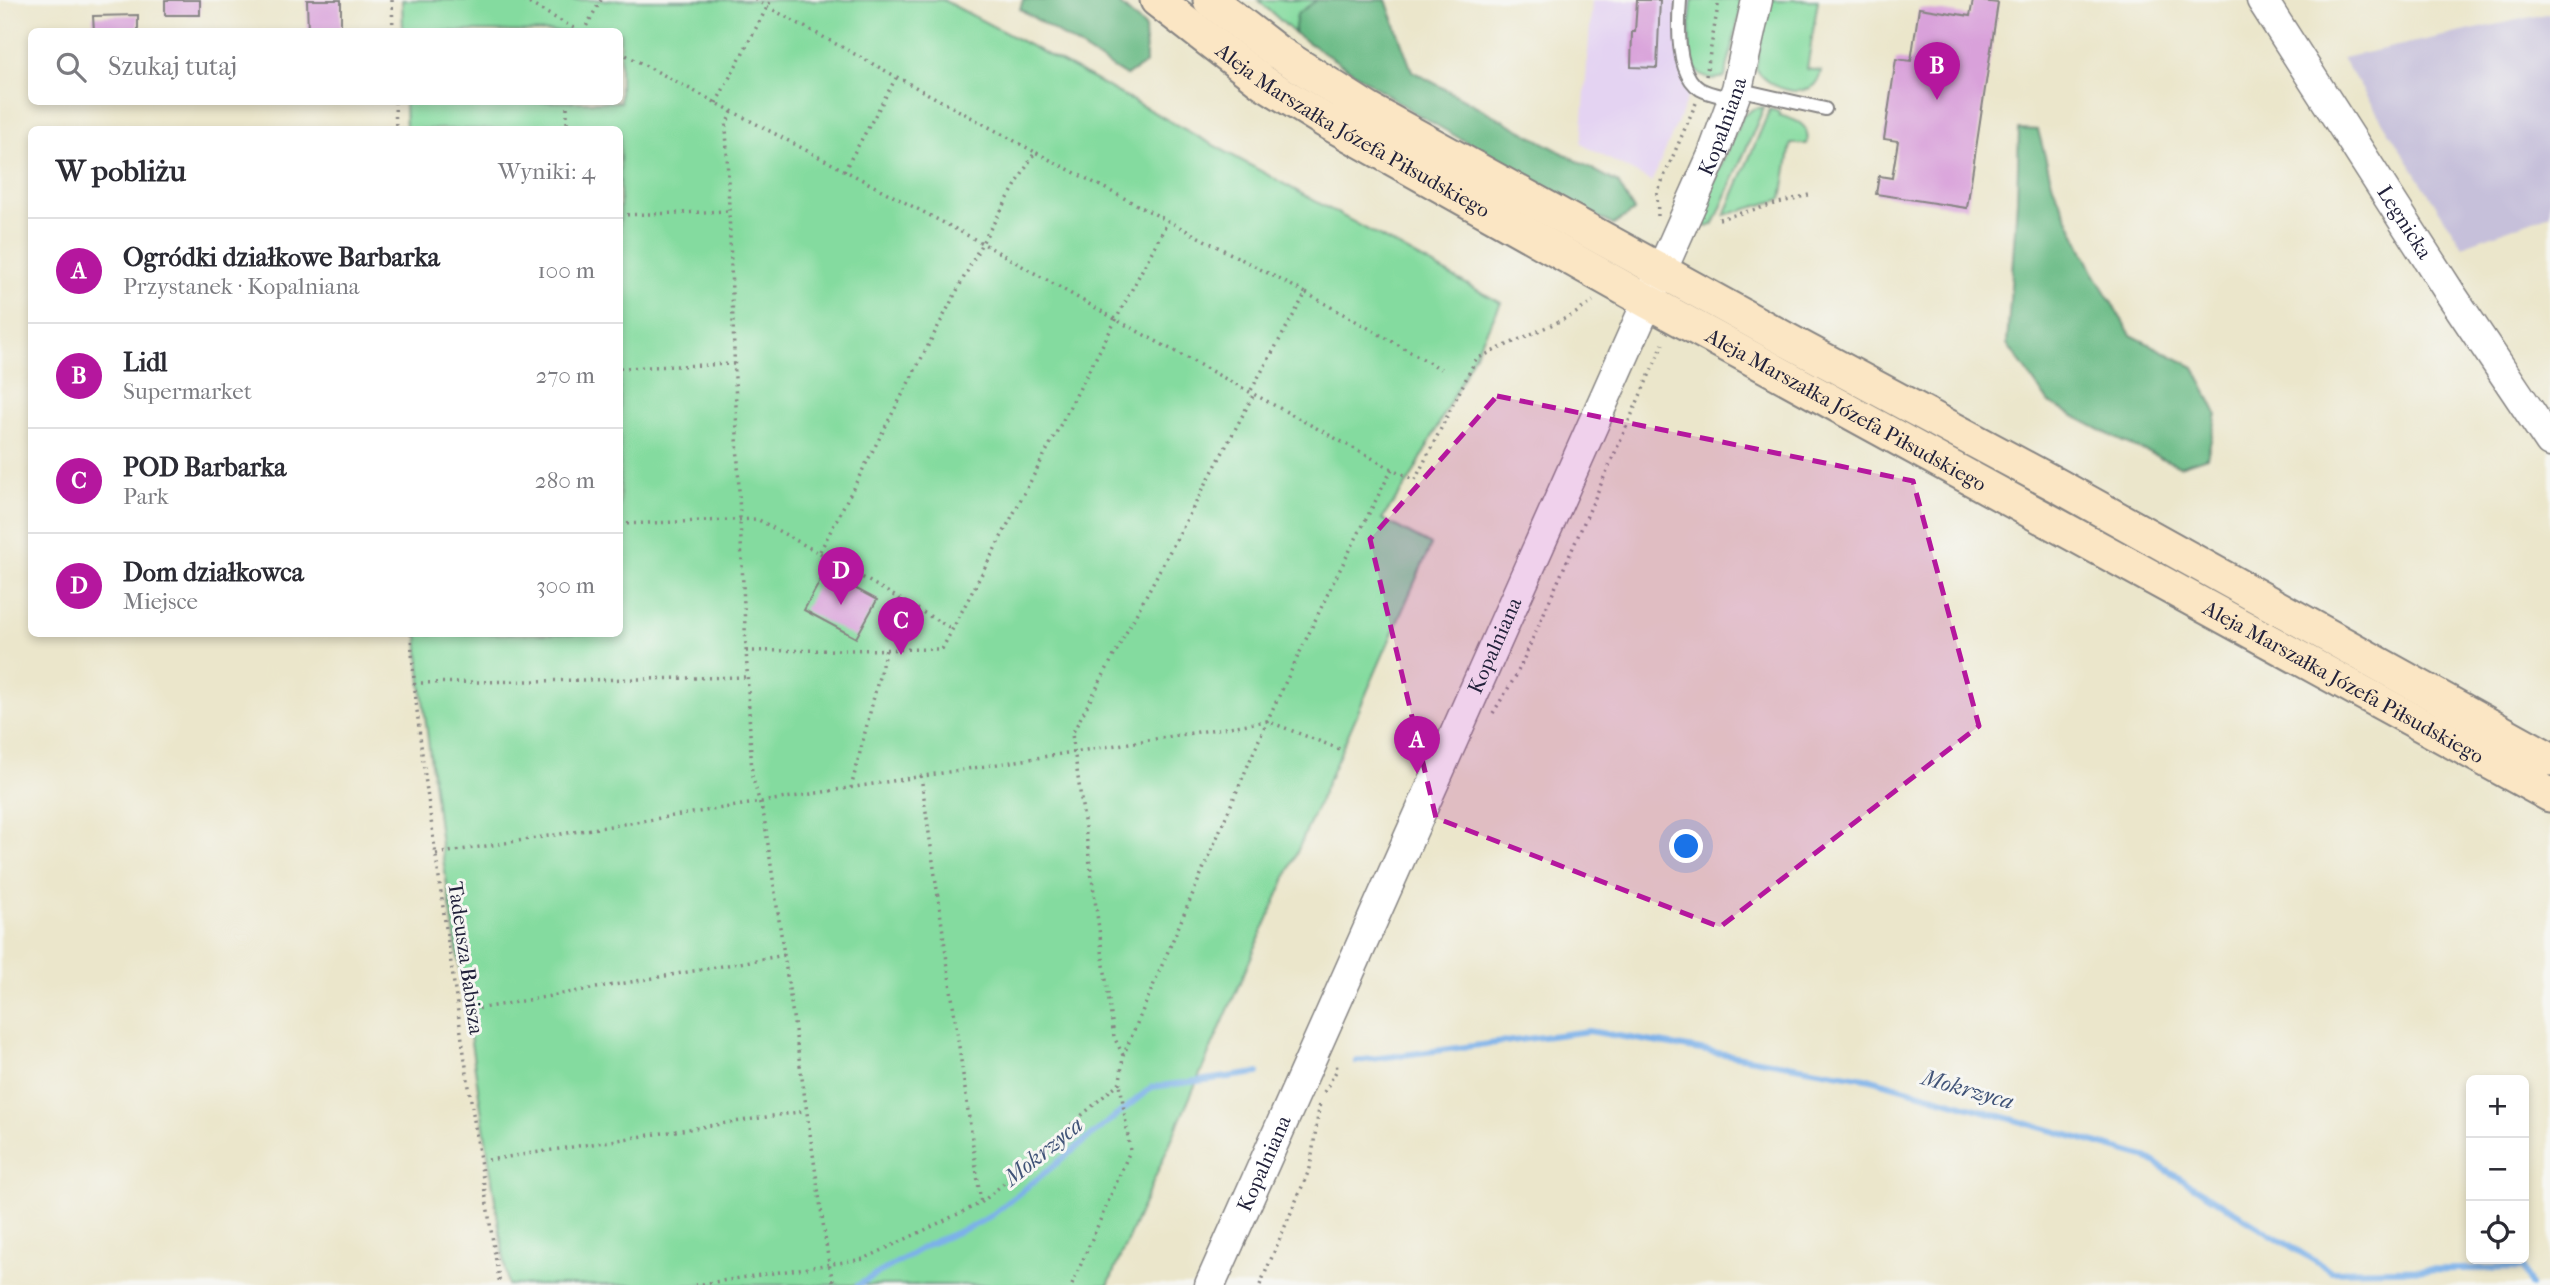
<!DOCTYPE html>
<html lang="pl">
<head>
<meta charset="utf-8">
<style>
  body { margin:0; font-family:"IM FELL French Canon",serif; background:#f7f7f7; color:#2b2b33 }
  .controls { position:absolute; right:21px; bottom:21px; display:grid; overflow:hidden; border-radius:10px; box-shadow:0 4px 10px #0003 }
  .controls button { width:63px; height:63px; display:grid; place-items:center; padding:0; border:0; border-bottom:2px solid #e1e1e2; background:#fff; color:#2b2b33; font:35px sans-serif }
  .you { position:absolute; left:1687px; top:847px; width:24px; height:24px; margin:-18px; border:5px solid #fff; border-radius:50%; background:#1a73e8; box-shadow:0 0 0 10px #1a73e833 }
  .badge { display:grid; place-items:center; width:46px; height:46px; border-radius:50%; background:#b5179e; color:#fff; font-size:23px; font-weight:700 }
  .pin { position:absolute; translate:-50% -58px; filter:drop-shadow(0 2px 4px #0008) }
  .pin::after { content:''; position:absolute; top:37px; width:24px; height:21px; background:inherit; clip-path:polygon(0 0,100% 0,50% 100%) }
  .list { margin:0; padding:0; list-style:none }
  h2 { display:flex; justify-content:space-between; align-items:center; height:91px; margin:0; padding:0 28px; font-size:30px }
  h2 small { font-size:23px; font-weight:400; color:#7c7c81 }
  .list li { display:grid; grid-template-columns:46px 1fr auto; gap:21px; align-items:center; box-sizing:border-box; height:105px; padding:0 28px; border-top:2px solid #e1e1e2 }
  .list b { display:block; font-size:26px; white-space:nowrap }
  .list p { margin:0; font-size:23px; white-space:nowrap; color:#7c7c81 }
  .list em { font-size:23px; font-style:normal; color:#7c7c81 }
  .icon { flex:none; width:38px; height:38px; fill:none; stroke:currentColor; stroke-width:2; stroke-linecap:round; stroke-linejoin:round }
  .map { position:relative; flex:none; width:2550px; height:1285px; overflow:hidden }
  .search { position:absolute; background:#fff; box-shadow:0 4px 10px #0003; left:28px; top:28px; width:595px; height:77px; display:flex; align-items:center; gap:18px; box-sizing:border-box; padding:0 24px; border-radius:10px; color:#7c7c81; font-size:26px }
  .panel { position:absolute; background:#fff; box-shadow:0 4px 10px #0003; left:28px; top:126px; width:595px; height:511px; border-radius:10px }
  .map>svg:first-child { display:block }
  .built { fill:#e4d3f2 }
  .industrial { fill:#c6c0da }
  .green { fill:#84db9f; stroke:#537e6d; stroke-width:2 }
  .forest { fill:#6bbb86; stroke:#466e60; stroke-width:2 }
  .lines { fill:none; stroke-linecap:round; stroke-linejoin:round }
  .stream { stroke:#7bb1e9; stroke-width:6 }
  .building { fill:#d9a1da }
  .service-casing { stroke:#868483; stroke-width:16 }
  .tertiary-casing { stroke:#868483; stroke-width:33 }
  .secondary-casing { stroke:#868483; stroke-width:37 }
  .path { stroke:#868483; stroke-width:3.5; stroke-dasharray:2 5; stroke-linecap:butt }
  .service { stroke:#fff; stroke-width:12 }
  .tertiary { stroke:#fff; stroke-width:30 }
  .secondary { stroke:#fbe6c4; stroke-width:33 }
  .marked { fill:#b5179e; fill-opacity:0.2; stroke:#b5179e; stroke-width:5; stroke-dasharray:14 9; stroke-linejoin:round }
  .labels { text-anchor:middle; stroke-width:6; stroke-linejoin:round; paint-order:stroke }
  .street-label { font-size:21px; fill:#22223b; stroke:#f6f6f2 }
  .water-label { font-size:23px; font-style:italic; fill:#415478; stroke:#f6f6f2 }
</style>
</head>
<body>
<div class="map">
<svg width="2550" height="1285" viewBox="0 0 2550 1285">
  <rect width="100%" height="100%" fill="#f6f6f2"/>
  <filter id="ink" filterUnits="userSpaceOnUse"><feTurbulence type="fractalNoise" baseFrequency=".0143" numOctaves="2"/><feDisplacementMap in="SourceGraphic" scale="14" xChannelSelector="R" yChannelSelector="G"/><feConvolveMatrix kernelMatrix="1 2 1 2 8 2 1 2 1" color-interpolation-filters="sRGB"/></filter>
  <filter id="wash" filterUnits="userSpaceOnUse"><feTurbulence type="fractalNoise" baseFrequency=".00686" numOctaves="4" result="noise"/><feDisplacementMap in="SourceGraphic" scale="28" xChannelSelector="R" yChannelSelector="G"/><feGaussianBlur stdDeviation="1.57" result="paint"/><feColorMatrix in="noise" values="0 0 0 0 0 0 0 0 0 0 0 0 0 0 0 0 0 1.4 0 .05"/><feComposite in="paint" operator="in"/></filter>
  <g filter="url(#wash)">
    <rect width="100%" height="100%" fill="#ebe6cb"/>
    <!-- built -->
    <path class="built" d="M1592 0H1713L1701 66 1652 182 1581 144Z"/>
    <!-- industrial -->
    <path class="industrial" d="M2550 13V214L2462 246 2342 58Z"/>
    <!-- green -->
    <path class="green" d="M402 0H943L1082 73 1501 303 1411 478 1382 519 1431 545 1108 1285H508L442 852 421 683 418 634H620V130L406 129 405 102H620V32L403 31Z
      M1258 0H1330L1294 33Z
      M1692 0H1743L1725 77C1678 90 1690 26 1692 0Z
      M1767 0H1818L1807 69 1821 71C1815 105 1767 90 1756 68Z
      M1764 107 1714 224 1708 227 1696 221 1743 116 1753 109Z
      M1770 109 1779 112V115C1795 120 1811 123 1807 144H1791L1782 199 1725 215Z"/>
    <!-- forest -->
    <path class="forest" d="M1023 0H1115L1145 27 1146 63 1126 76 1020 9Z
      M1317 0H1386L1412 71 1618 183 1634 211 1613 225 1415 113 1294 33 1297 14Z
      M2019 129 2038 130 2053 186 2092 270 2131 335 2194 367 2217 414 2207 457 2180 466 2121 441 2049 403 2007 344 2017 200Z"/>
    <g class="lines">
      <!-- stream -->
      <path class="stream" d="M1356 1061 1589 1031 1871 1079 2145 1157 2331 1271 2523 1268 2530 1285
        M858 1285 929 1244 977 1224 992 1215 1152 1087 1258 1073"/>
    </g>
    <g id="blocks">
      <!-- building -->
      <path class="building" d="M165 0H200V15H165Z
        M307 0H341V32H308Z
        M1637 0H1660L1657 68 1631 67 1632 32H1635Z
        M1973 0 1998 3 1967 208 1876 194 1879 176 1892 178 1898 141 1884 139 1896 59 1911 61 1919 8 1970 16Z
        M138 15V32H94L93 16Z
        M825 572 877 600 856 638 804 610Z"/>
    </g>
  </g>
  <g filter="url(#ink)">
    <use href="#blocks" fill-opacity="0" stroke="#868483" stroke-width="2"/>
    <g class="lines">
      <defs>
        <path id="service" d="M1680 0C1678 25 1676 74 1700 89 1709 94 1722 96 1732 99
          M1737 89 1825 109"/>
        <g id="tertiary">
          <path id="s1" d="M2262 0 2450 293 2550 442"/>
          <path id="s2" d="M1210 1285 1712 157 1737 89 1757 0"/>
        </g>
        <g id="secondary">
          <path id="s3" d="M1157 0 1263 82 1324 120 1647 301 2550 795"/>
          <path d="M1210 0 1276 51 1369 110 1787 340 2057 485 2550 759"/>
        </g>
      </defs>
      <!-- service casing -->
      <use href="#service" class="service-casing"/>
      <!-- tertiary casing -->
      <use href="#tertiary" class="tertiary-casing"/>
      <!-- secondary casing -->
      <use href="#secondary" class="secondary-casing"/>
      <!-- path -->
      <path class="path" d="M392 0 393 32
        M523 0 581 32
        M755 0 1035 152
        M583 32 601 0
        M620 52 982 243 1115 319 1392 469 1415 480 1476 359 1573 315 1593 301
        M1706 76 1719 0
        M395 102 396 130
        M716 103 771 0
        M732 112 726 124 740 520 752 776 764 817 829 1264 834 1285
        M567 130V102
        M844 171 896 78
        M620 215 730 211
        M1658 216 1657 193 1696 103
        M1719 219 1812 194
        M1306 293 1441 369
        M620 368 735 364
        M620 524 757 519 819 553 982 243 1035 152 1168 221
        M820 553 952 629
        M411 634C415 718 429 802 440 886 459 1020 478 1152 500 1285
        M746 651 942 649 1168 221 1306 293 1250 392
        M421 683 747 677
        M1493 713 1517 674 1663 344
        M921 776 981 1203
        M851 788 886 649
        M436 854 1267 721 1342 750
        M465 1011 785 955
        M1123 1055 1114 1037 1072 734 1254 394
        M1324 1092 1337 1070 1336 1061
        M488 1160 805 1111
        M695 1285 864 1259 981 1203 1120 1082 1123 1056 1267 721 1333 583 1392 469
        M1072 1285 1130 1151 1120 1083
        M1260 1285 1310 1168 1320 1102"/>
      <!-- service -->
      <use href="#service" class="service"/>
      <!-- tertiary -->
      <use href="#tertiary" class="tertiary"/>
      <!-- secondary -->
      <use href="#secondary" class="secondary"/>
    </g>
  </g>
  <!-- marked area -->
  <path class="marked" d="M1497 396 1913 481 1979 726 1720 927 1436 818 1370 539Z"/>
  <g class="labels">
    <!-- street labels -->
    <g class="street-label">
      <text dy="7" stroke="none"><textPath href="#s2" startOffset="1267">Kopalniana</textPath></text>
      <text dy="7" stroke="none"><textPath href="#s3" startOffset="236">Aleja Marszałka Józefa Piłsudskiego</textPath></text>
      <text dy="7" stroke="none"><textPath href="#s1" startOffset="264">Legnicka</textPath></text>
      <text dy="7" stroke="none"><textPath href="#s3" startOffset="803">Aleja Marszałka Józefa Piłsudskiego</textPath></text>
      <text dy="7" stroke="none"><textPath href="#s2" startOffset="700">Kopalniana</textPath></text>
      <text dy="7" stroke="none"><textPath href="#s3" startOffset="1370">Aleja Marszałka Józefa Piłsudskiego</textPath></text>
      <text transform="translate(466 958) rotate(82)" y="7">Tadeusza Babisza</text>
      <text dy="7" stroke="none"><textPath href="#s2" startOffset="133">Kopalniana</textPath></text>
    </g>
    <!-- water labels -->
    <g class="water-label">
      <text transform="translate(1968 1089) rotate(16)" y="8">Mokrzyca</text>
      <text transform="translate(1043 1151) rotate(-39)" y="8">Mokrzyca</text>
    </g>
  </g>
</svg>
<div class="controls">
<button>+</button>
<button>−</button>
<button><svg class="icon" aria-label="locate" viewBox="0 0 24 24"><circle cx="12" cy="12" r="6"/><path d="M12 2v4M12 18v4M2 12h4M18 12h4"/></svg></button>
</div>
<div class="you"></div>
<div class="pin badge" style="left:1417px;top:774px">A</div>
<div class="pin badge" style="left:1937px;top:100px">B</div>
<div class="pin badge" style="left:901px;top:655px">C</div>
<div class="pin badge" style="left:841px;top:605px">D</div>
<div class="search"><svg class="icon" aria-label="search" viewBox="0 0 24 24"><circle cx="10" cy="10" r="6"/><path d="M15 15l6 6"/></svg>Szukaj tutaj</div>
<section class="panel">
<h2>W pobliżu<small>Wyniki: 4</small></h2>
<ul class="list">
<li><span class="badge">A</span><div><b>Ogródki działkowe Barbarka</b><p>Przystanek · Kopalniana</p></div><em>100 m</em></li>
<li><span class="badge">B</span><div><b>Lidl</b><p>Supermarket</p></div><em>270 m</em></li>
<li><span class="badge">C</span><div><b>POD Barbarka</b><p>Park</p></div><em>280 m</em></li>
<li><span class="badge">D</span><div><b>Dom działkowca</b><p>Miejsce</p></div><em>300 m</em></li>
</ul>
</section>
</div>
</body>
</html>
